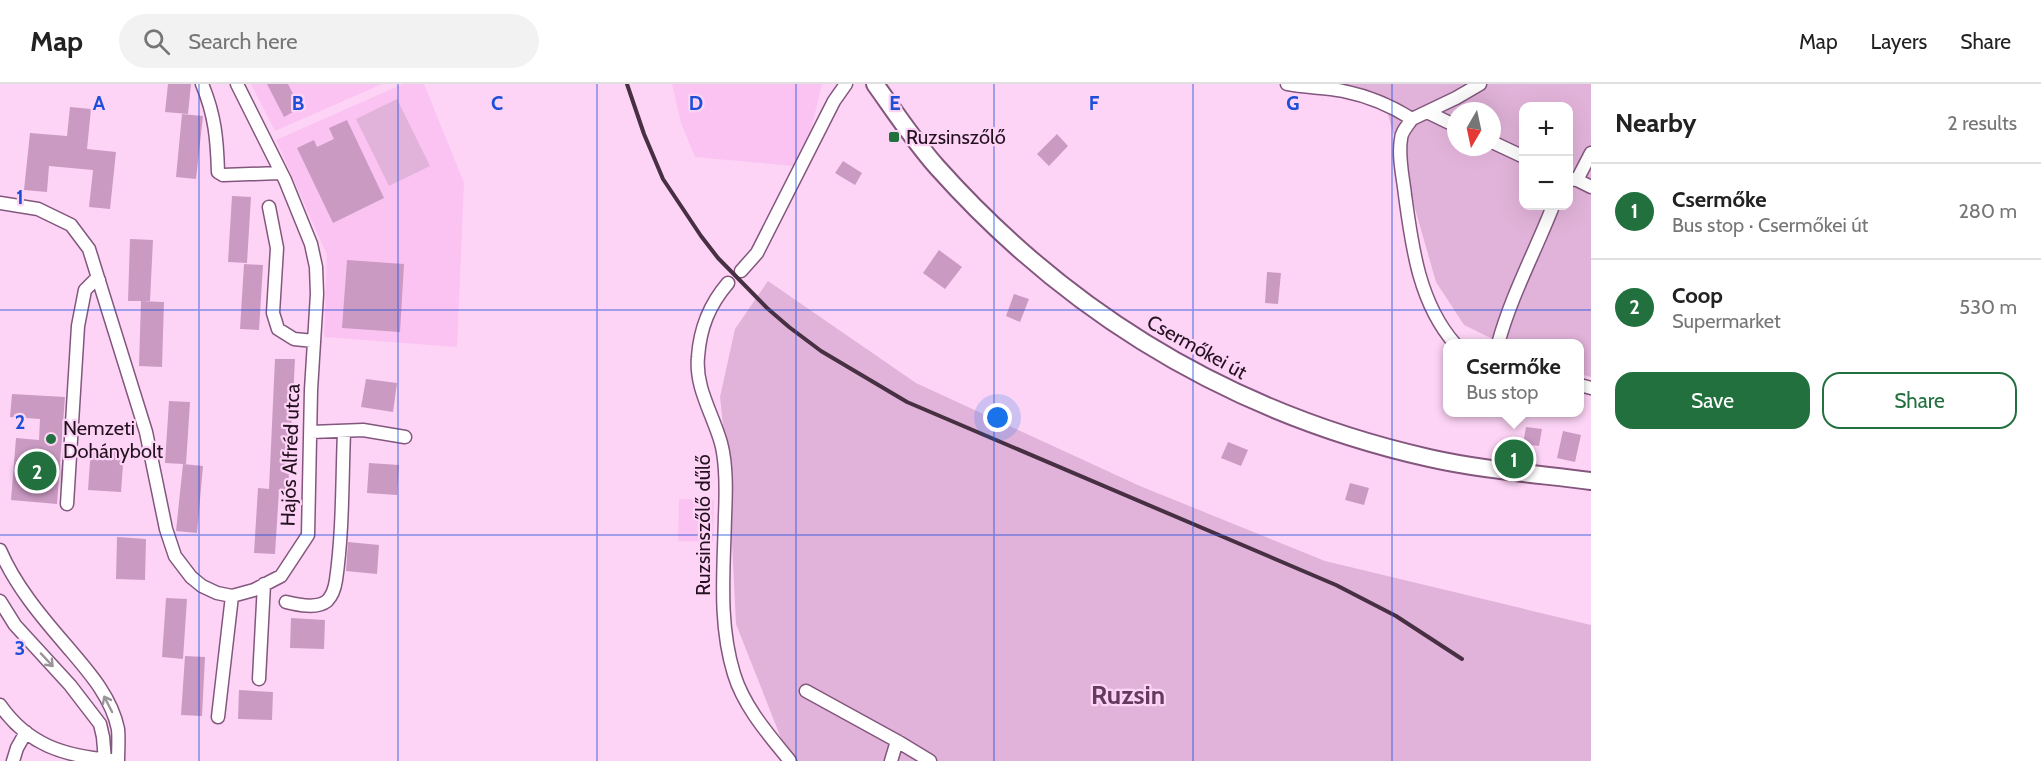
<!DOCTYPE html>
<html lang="en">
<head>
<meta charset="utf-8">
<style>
  body { margin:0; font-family:Cabin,sans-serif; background:#f2f2f2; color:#222 }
  .controls { position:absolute; right:18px; top:18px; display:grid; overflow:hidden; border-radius:12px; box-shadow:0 6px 24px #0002 }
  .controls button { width:54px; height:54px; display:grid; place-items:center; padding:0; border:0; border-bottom:2px solid #e0e0e0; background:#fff; color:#222; font:30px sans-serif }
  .compass { position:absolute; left:1447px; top:18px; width:54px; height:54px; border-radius:50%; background:#fff; box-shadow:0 6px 24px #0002; rotate:189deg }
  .you { position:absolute; left:998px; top:334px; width:21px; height:21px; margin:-15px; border:4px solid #fff; border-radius:50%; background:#1a73e8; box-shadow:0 0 0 9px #1a73e833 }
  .badge { display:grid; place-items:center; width:39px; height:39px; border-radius:50%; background:#23703f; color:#fff; font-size:20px; font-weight:700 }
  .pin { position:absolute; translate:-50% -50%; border:3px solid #fff; box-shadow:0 2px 6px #0006 }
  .popup { position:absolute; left:1443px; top:255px; width:141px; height:78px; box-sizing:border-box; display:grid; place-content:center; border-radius:12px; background:#fff; filter:drop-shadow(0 2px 4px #0005); font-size:20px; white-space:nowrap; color:#767676 }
  .popup b { font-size:22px; color:#222 }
  .popup::after { content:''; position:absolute; left:50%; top:100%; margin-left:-12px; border:12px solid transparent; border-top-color:#fff }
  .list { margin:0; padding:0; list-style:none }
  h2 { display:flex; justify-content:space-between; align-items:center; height:78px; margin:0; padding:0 24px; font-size:26px }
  h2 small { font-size:20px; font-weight:400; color:#767676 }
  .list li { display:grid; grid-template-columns:39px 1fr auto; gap:18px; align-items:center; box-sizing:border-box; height:96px; padding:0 24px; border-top:2px solid #e0e0e0 }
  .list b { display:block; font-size:22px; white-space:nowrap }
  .list p { margin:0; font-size:20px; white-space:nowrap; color:#767676 }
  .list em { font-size:20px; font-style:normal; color:#767676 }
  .actions { display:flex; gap:12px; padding:18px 24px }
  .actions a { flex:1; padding:14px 0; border:2px solid #23703f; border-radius:18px; text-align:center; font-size:21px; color:#23703f }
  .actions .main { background:#23703f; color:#fff }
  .icon { flex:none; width:33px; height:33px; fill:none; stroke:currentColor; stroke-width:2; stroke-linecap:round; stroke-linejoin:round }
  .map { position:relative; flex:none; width:1591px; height:677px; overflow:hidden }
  header { display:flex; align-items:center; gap:36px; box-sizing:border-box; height:84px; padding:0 30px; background:#fff; border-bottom:2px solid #e0e0e0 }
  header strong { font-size:28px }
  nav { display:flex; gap:33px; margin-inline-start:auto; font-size:21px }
  .search { width:420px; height:54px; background:#f2f2f2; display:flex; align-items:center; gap:15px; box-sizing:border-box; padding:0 21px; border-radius:33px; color:#767676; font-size:22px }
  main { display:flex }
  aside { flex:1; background:#fff }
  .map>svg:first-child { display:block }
  .built { fill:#fbc3f2 }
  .green { fill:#e2b3da; fill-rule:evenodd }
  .building { fill:#ca9ac3 }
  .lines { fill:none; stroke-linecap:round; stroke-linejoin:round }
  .minor-casing { stroke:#83577d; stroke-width:15 }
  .major-casing { stroke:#83577d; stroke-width:20 }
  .minor { stroke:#fff; stroke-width:12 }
  .major { stroke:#fff; stroke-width:16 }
  .rail { stroke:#463042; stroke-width:4 }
  .oneway { stroke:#9c949b }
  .grid { fill:none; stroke:#1d4ed8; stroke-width:1.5; stroke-opacity:0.55 }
  .poi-dot { fill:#23703f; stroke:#fdd4f6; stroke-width:2 }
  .labels { text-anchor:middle; stroke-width:4.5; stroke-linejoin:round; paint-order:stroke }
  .poi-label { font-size:20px; fill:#231120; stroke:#fdd4f6; text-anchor:start }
  .street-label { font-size:20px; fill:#231120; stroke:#fdd4f6 }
  .district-label { font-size:26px; font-weight:bold; fill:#643b5f; stroke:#fdd4f6 }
  .grid-label { font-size:20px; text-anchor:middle; font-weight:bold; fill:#1d4ed8; stroke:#fdd4f6; stroke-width:4.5; stroke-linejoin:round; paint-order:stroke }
</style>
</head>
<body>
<header>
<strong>Map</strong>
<div class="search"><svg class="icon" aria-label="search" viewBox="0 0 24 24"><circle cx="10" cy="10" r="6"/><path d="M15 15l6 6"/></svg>Search here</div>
<nav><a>Map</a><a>Layers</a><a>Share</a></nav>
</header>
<main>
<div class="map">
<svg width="1591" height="677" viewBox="0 0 1591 677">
  <rect width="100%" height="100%" fill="#fdd4f6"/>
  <!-- built -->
  <path class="built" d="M251 0H382L275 47Z
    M403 0H424L464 99 457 263 324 253 327 171 276 56Z
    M672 0H822L811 46 793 82 695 73 681 39Z
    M679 415 714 416 713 458 678 457Z"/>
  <!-- green -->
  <path class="green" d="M1311 0H1591V293L1580 290V260L1501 259 1464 241 1436 198 1385 20ZM1524 22H1568V122H1524ZM1456 27H1492V63H1456Z
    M397 15 430 82 389 102 356 35Z
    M768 197 916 299 1140 402 1325 477 1591 541V677H790L736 540 729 397 720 313 735 245Z"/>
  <!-- building -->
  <path class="building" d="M168 0H191L188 30 165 28Z
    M267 0H288L300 24 284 33Z
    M70 23 91 25 87 65 116 68 110 125 89 123 93 86 49 82 47 108 24 106 30 49 67 52Z
    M182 30 203 32 196 95 176 93Z
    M347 36 384 114 333 139 297 64 314 56 317 63 334 55 329 44Z
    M1057 50 1068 62 1049 82 1037 70Z
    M843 77 862 89 855 101 835 89Z
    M232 112 251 113 247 179 228 178Z
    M130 155 153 156 150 217H128Z
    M939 166 962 183 945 205 923 189Z
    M347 176 404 180 400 248 342 244Z
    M244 180 263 181 259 246 240 245Z
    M1267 188 1281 189 1278 220 1265 219Z
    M1014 210 1029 215 1020 238 1006 232Z
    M141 217 164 218 162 283 139 282Z
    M275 275H295L288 406H279L275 470 254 469 258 404 269 405Z
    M366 295 397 299 393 328 361 323Z
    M12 310 65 313 57 420 11 416 16 354 39 356 40 335 10 333Z
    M169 317 190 318 186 380H183L203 382 197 449 176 447 183 380 165 379Z
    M1526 343 1542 345 1539 362 1523 360Z
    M1563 347 1581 351 1575 378 1557 374Z
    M1228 358 1248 366 1241 382 1221 374Z
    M91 364 124 366 121 408 88 406Z
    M369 379 399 381 397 411 367 409Z
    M1350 399 1369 404 1364 421 1345 416Z
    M117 453 146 455 145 496 116 495Z
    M348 458 379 461 377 490 346 487Z
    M166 514 187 515 183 575 162 573Z
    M291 534 325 536 324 565 290 564Z
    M185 572 205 573 202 632 181 631Z
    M239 606 273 608 272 636 238 635Z"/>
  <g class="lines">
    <defs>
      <path id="minor" d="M202 0C215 31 217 55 218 88L223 91 280 89
        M1287 0C1306 4 1324 3 1343 7 1368 12 1390 21 1412 35 1408 41 1401 48 1401 55 1398 73 1403 93 1405 111 1412 163 1419 219 1455 260
        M1427 28 1456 42
        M1412 35 1456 14 1480 0
        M1492 58 1524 73
        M1568 95 1577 96 1591 69
        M1577 96 1591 103
        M0 119 38 125 71 141 89 165 146 348 166 445 175 472 191 493 202 502 217 509 232 512 254 506 281 492 308 451 311 306 317 210 316 183 311 160 285 96 237 0
        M269 123 277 164 273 229 278 245 294 255 314 257
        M741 187 757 169 834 17 846 0
        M728 199C709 221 700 244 698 273 695 304 713 330 721 359 727 381 726 410 725 432 724 485 718 538 734 590 744 623 769 651 790 677
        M1498 260C1511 212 1535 168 1553 122
        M1580 301 1591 304
        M311 348 363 346 405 353
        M67 420 78 242 85 206 94 197 99 196
        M0 466C15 501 40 531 65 560 86 585 111 611 118 645 119 655 118 667 118 677
        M0 517 15 541 70 601 100 640 103 653 105 677
        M286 518C298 521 317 525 327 517 332 512 335 503 336 496 343 447 342 397 344 348
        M259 595 264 500
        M806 607 897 657 930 677
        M0 621C28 661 64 672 111 676
        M218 633 232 512
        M13 677 17 664 26 648
        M891 677 897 657"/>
      <path id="major" d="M875 0C895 28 914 57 937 83 1070 232 1235 330 1429 374 1482 386 1537 390 1591 397"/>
    </defs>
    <!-- minor casing -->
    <use href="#minor" class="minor-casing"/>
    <!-- major casing -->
    <use href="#major" class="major-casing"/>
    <!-- minor -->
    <use href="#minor" class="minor"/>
    <!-- major -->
    <use href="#major" class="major"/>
    <!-- rail -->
    <path class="rail" d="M627 0 644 50 663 95 701 152 718 174 767 224 789 243 821 267 907 318 1336 501 1396 532 1462 575"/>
  </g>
  <!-- one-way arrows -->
  <defs><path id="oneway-shaft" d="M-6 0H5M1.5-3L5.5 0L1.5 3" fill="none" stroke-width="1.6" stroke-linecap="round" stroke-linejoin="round" transform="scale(1.5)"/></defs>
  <g class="oneway">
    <use href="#oneway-shaft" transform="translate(47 576) rotate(47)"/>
    <use href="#oneway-shaft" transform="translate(108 620) rotate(-117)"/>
  </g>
  <!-- grid -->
  <path class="grid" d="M199 0V677M398 0V677M597 0V677M796 0V677M994 0V677M1193 0V677M1392 0V677M0 226H1591M0 451H1591"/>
  <!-- markers -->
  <g class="poi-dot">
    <rect x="888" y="47" width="12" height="12" rx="3"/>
    <circle cx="51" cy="355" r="6"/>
  </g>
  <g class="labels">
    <!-- poi labels -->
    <g class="poi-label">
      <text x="906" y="60">Ruzsinszőlő</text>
      <text x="63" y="351">Nemzeti<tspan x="63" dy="23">Dohánybolt</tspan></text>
    </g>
    <!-- street labels -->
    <g class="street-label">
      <text transform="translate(1197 263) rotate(29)" y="7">Csermőkei út</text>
      <text transform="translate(290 371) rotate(-88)" y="7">Hajós Alfréd utca</text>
      <text transform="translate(703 441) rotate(-90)" y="7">Ruzsinszőlő dűlő</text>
    </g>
    <!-- district labels -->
    <g class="district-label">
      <text x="1128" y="620">Ruzsin</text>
    </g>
  </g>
  <g class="grid-label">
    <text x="99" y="26">A</text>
    <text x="298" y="26">B</text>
    <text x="497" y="26">C</text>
    <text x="696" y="26">D</text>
    <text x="895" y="26">E</text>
    <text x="1094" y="26">F</text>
    <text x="1293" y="26">G</text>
    <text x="20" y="120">1</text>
    <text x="20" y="345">2</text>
    <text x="20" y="571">3</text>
  </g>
</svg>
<div class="controls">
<button>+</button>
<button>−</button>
</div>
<svg class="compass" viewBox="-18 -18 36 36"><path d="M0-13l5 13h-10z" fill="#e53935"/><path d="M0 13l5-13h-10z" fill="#767676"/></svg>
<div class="you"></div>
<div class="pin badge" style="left:1514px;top:375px">1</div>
<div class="popup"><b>Csermőke</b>Bus stop</div>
<div class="pin badge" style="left:37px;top:387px">2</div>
</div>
<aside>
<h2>Nearby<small>2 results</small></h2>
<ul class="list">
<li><span class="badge">1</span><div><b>Csermőke</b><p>Bus stop · Csermőkei út</p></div><em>280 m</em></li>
<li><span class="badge">2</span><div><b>Coop</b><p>Supermarket</p></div><em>530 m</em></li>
</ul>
<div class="actions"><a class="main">Save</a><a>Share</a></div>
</aside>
</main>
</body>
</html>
